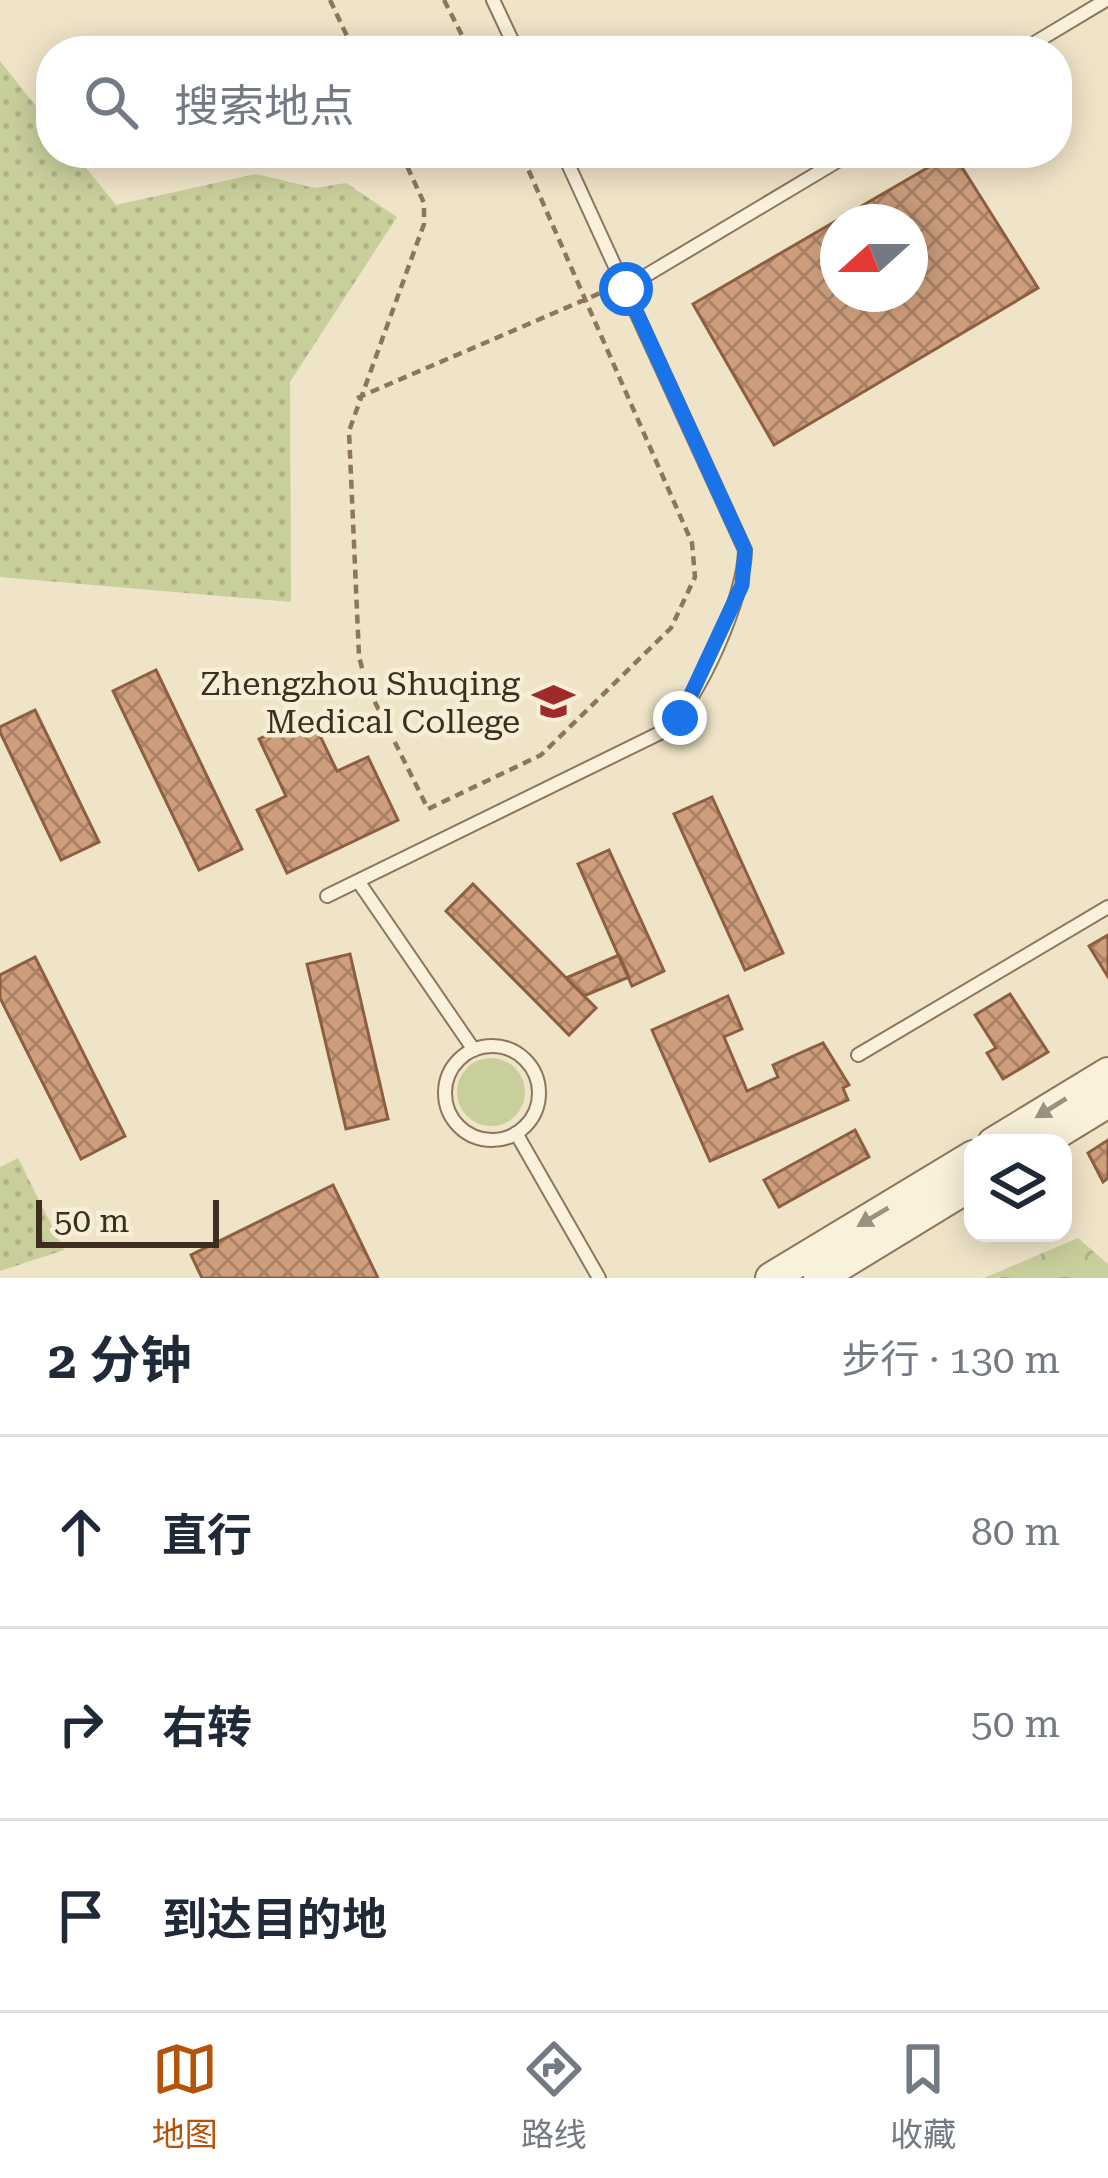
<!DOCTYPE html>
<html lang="zh">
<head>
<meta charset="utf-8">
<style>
  body { margin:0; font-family:"Roboto Serif","Noto Sans SC",serif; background:#f2f2f3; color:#1f2937 }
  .controls { position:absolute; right:36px; bottom:36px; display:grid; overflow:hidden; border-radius:24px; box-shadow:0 6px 30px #0003 }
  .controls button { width:108px; height:108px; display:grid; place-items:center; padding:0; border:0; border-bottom:3px solid #e0e1e3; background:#fff; color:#1f2937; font:60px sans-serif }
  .compass { position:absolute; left:820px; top:204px; width:108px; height:108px; border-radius:50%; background:#fff; box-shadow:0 6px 30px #0003; rotate:249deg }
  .scale { position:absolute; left:36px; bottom:30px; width:183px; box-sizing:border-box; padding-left:12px; border:6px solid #3d2e20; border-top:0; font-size:33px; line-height:42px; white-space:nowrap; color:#3d2e20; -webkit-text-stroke:9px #f7eed8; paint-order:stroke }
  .stop { position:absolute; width:36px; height:36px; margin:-27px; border:9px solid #1a73e8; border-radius:50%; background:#fff }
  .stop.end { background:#1a73e8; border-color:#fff; box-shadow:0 3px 12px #0008 }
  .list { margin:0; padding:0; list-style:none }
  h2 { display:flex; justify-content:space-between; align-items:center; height:156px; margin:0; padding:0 48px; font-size:51px }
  h2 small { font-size:39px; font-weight:400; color:#747a83 }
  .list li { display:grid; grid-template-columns:78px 1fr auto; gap:36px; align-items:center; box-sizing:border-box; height:192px; padding:0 48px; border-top:3px solid #e0e1e3 }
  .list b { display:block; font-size:45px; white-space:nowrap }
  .list em { font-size:39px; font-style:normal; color:#747a83 }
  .icon { flex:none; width:66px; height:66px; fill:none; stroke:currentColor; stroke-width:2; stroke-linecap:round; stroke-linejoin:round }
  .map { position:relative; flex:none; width:1108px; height:1278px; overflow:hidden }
  .search { position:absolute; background:#fff; box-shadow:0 6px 30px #0003; left:36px; right:36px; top:36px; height:132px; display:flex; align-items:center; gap:30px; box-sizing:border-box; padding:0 42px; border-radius:48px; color:#747a83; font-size:45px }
  .sheet { height:732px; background:#fff }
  nav { display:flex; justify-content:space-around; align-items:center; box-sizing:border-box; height:168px; border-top:3px solid #e0e1e3; background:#fff; font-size:33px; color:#747a83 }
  nav a { display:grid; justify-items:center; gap:6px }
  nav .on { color:#b45309 }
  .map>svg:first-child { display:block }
  .green { fill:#c9cf9b }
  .forest { fill:url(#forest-crowns) }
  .park { fill:url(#park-dots) }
  .building { fill:url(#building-cross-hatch); stroke:#8d5f41; stroke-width:3; fill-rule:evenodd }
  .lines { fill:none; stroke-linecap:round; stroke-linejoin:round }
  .service-casing { stroke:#8d765c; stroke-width:16 }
  .tertiary-casing { stroke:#8d765c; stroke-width:34 }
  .path { stroke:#8d765c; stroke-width:4.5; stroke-dasharray:9 6; stroke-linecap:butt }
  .service { stroke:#faf1dc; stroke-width:12 }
  .tertiary { stroke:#faf1dc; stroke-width:30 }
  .oneway { fill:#9c907e }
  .route { stroke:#1a73e8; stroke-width:15 }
  .labels { text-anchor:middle; stroke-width:9; stroke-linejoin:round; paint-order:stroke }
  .poi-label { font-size:33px; fill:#3d2e20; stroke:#f7eed8; text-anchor:end }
</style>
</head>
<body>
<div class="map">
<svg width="1108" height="1278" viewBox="0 0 1108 1278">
  <defs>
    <pattern id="forest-crowns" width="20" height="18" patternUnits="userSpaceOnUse" patternTransform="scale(3)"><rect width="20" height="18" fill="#c9cf9b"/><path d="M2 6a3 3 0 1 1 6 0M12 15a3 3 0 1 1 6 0" fill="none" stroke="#aeb285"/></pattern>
    <pattern id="park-dots" width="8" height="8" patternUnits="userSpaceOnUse" patternTransform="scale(3)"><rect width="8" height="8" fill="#c9cf9b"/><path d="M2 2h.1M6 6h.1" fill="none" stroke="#aeb285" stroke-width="1.8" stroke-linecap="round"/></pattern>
    <pattern id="building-cross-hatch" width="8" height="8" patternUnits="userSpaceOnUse" patternTransform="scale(3)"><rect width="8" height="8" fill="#cf9f7d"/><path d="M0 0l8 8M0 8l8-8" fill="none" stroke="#a98266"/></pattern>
  </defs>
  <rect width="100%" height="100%" fill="#f0e4c8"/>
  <!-- green -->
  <path class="green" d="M457 1092a34 34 0 1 1 68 0a34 34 0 1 1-68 0Z"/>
  <!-- forest -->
  <path class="forest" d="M1078 1238 1108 1264V1278H984Z"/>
  <!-- park -->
  <path class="park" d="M0 61 51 125V153H74L116 205 256 174 315 188 346 183 397 217 290 382 291 602 0 577Z
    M18 1158 64 1250 0 1271V1167Z"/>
  <!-- building -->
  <path class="building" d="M953 153 1038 288 774 445 693 304ZM838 222H910V294H838Z
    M156 670 242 849 199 870 113 691Z
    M35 710 99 842 61 860 0 732V727Z
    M310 715 337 771 368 757 398 820 287 873 257 810 286 796 259 739Z
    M712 797 783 953 745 970 674 814Z
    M609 850 664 971 632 986 578 864Z
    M473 884 596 1008 569 1035 446 911Z
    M1108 935V977L1089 946Z
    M350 954 388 1119 346 1129 307 964Z
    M619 955 629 977 584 996 566 978Z
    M35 957 125 1136 81 1159 0 998V975Z
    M1010 994 1048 1052 1003 1079 987 1053 996 1048 975 1015Z
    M728 996 742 1029 724 1037 747 1091 778 1077 773 1065 823 1043 849 1085 843 1088 848 1100 710 1161 652 1030Z
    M855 1130 869 1157 779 1207 764 1180Z
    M1108 1140V1178L1103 1182 1088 1153Z
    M333 1185 378 1278H202L191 1255Z"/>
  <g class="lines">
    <defs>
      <path id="service" d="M493 0 517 51
        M1021 51 1106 0
        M625 288 851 153
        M358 881 474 1050
        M327 896 664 731C699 703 745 595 745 550L563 153
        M445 1093a47 47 0 1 1 94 0a47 47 0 1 1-94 0Z
        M858 1055 1108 907
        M516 1133 599 1278"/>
      <path id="tertiary" d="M993 1143 1108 1073
        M1041 1143 1108 1102
        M771 1278 973 1156
        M819 1278 973 1184"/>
    </defs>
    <!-- service casing -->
    <use href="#service" class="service-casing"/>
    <!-- tertiary casing -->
    <use href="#tertiary" class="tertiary-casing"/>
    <!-- path -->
    <path class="path" d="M330 0 354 51
      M444 0 470 51
      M401 153 424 203V224L349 431 359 656 366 684 428 809 541 755 671 628 695 577 692 543 521 153
      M357 398 605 291"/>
    <!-- service -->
    <use href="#service" class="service"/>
    <!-- tertiary -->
    <use href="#tertiary" class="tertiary"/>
  </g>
  <!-- one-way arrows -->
  <defs><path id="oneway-solid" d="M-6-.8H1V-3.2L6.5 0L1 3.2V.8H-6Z" transform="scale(3)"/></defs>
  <g class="oneway">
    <use href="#oneway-solid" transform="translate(1051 1108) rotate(148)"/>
    <use href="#oneway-solid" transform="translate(873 1217) rotate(149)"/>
  </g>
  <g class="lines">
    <!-- route -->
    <path class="route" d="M626 289 745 550 742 585 680 718"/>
  </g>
  <!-- icons -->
  <defs>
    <symbol id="university-bare" viewBox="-9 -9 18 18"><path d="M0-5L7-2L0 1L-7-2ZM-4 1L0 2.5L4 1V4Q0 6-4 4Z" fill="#9e2a2b" stroke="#f7eed8" stroke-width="2.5" paint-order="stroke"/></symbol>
  </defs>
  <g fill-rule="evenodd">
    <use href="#university-bare" x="524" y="672" width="59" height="59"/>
  </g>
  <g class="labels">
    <!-- poi labels -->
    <g class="poi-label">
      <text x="520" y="695">Zhengzhou Shuqing<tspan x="520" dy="38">Medical College</tspan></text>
    </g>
  </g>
</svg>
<div class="controls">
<button><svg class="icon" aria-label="layers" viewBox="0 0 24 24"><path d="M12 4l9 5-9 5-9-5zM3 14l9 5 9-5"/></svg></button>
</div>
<svg class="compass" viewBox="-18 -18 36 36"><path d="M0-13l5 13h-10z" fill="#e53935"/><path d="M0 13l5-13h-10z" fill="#747a83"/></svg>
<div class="scale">50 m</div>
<div class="stop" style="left:626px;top:289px"></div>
<div class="stop end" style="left:680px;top:718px"></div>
<div class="search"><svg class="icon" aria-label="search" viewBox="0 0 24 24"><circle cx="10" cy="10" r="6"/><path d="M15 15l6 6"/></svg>搜索地点</div>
</div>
<section class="sheet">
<h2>2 分钟<small>步行 · 130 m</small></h2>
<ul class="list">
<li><svg class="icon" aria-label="ahead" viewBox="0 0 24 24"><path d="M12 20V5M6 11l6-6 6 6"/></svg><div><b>直行</b></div><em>80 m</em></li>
<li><svg class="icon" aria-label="right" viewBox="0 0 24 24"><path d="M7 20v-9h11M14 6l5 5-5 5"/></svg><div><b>右转</b></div><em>50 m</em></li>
<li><svg class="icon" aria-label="arrive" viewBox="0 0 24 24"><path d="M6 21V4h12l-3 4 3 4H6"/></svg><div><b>到达目的地</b></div></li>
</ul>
</section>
<nav>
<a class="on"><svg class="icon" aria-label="map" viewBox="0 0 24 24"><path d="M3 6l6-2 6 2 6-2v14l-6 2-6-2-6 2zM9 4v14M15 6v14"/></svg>地图</a>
<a><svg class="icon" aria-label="directions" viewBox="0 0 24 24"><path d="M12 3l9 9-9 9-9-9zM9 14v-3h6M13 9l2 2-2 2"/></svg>路线</a>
<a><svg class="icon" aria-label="saved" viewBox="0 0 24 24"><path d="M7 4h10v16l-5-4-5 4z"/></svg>收藏</a>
</nav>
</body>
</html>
